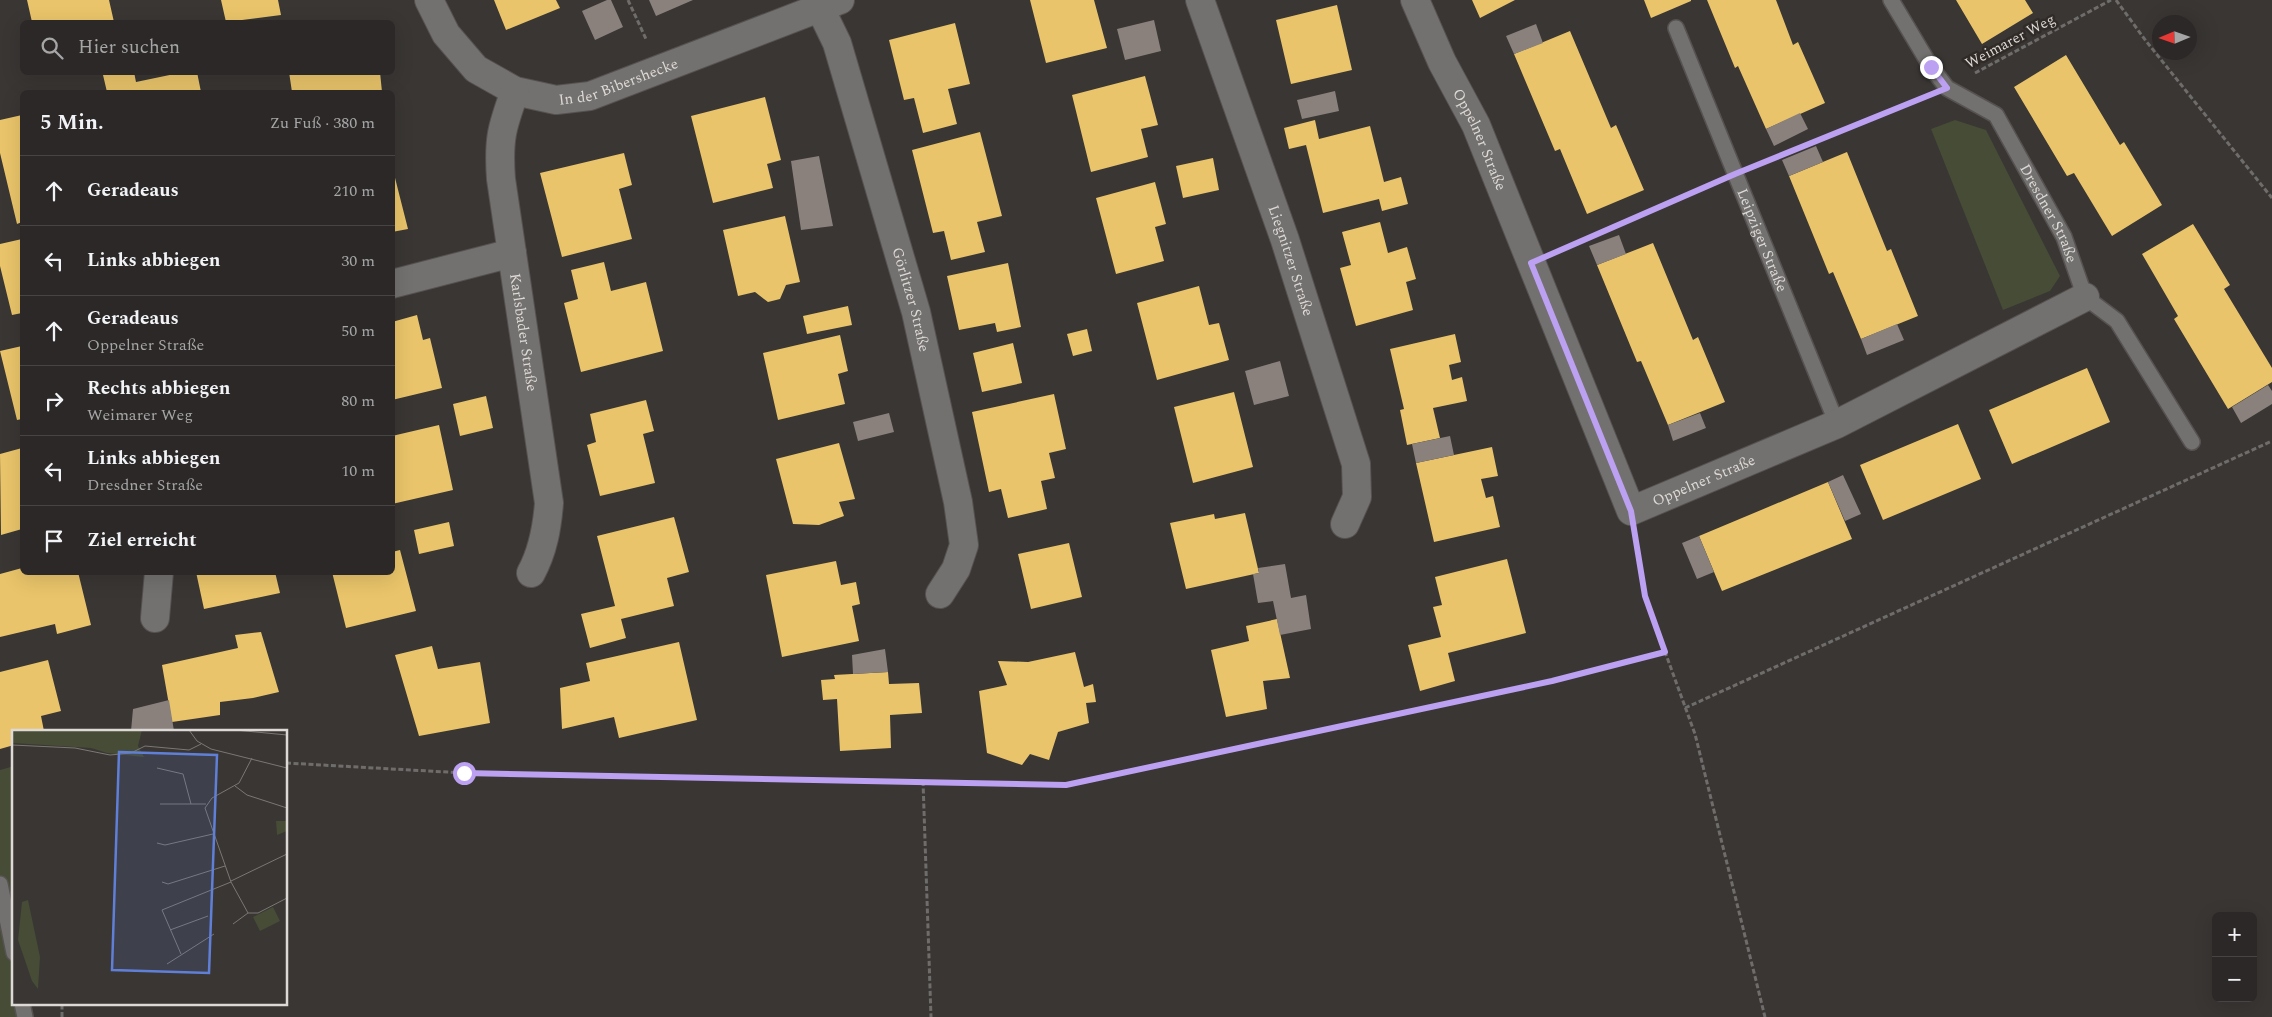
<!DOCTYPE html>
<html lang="de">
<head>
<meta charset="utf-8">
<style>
  body { margin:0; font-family:Spectral,serif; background:#33302f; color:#f1f3f6 }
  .controls { position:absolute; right:15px; bottom:15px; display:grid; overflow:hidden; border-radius:8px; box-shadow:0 5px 20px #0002 }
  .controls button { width:45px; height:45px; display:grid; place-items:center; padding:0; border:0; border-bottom:1px solid #474444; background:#2b2827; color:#f1f3f6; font:25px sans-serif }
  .compass { position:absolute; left:2152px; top:15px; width:45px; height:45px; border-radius:50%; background:#2b2827; box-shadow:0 5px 20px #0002; rotate:268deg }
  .stop { position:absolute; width:15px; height:15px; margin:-11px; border:4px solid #bca0f2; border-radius:50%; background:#fff }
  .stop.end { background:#bca0f2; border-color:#fff; box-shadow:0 1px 5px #0008 }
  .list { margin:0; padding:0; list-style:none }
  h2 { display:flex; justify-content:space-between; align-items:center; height:65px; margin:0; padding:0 20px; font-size:21px }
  h2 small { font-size:16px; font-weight:400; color:#a6a6a7 }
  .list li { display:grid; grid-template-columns:32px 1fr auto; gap:15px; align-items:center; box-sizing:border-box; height:70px; padding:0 20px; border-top:1px solid #474444 }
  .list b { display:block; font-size:19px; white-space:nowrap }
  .list p { margin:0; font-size:16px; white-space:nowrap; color:#a6a6a7 }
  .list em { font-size:16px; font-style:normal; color:#a6a6a7 }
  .icon { flex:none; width:28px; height:28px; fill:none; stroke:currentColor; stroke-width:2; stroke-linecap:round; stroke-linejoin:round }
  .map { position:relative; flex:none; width:2272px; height:1017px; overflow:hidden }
  .search { position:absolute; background:#2b2827; box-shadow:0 5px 20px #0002; left:20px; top:20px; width:375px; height:55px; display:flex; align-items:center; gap:12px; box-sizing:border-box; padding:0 18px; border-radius:8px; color:#a6a6a7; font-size:19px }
  .panel { position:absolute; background:#2b2827; box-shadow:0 5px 20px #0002; left:20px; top:90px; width:375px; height:485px; border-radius:8px }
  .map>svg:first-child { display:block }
  .green { fill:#464c35 }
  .homes { fill:#e9c46a }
  .industry { fill:#8a817c }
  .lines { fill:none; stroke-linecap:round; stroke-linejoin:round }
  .service-casing { stroke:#565251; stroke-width:18 }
  .minor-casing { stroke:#565251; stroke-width:30 }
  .path { stroke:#6f6d6b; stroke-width:3; stroke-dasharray:5 2.5; stroke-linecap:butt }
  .service { stroke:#73716f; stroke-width:15 }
  .minor { stroke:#73716f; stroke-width:28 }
  .route { stroke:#bca0f2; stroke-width:6 }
  .labels { text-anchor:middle; stroke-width:5; stroke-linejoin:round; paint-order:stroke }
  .street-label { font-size:15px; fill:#ddd9d6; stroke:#312b28 }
  .inset-road { fill:none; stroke:#7b7775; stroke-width:1 }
  .view { fill:#607fd7; fill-opacity:0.15; stroke:#607fd7; stroke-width:2.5 }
  .inset-edge { fill:none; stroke:#ddd9d6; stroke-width:2.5 }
</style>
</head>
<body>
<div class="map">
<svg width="2272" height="1017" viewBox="0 0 2272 1017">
  <rect width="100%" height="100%" fill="#393634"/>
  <!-- green -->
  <path class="green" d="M1955 120 1986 130 2060 276 2050 291 2003 310 1931 129Z
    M14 766V1003H24L23 1017H0V770Z"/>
  <!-- homes -->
  <path class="homes" d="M27 0H109L114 22H32Z
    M221 0H278L281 15 226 22Z
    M494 0H556L560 8 506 30Z
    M1030 0H1094L1107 48 1046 63Z
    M1472 0H1515L1480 18Z
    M1644 0H1691V1L1651 18Z
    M1707 0H1776L1793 45 1798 42 1825 103 1766 129 1738 66 1735 68Z
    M1956 0H2025L2033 13 1982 44Z
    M1337 5 1352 70 1291 84 1276 20Z
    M955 23 970 84 948 89 957 124 923 133 914 98 904 100 889 40Z
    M1570 31 1611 128 1616 125 1644 190 1587 214 1560 149 1555 151 1514 54Z
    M2066 55 2120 145 2124 142 2162 205 2112 236 2074 173 2067 176 2014 87Z
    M115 72H134L136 82 184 72H197L201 92H107L103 75Z
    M289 72H380L382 92H292Z
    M1145 76 1158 125 1141 129 1148 157 1091 172 1072 95Z
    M765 97 781 160 767 164 773 188 713 203 691 116Z
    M22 115V222L17 224 0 153V120Z
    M1315 120 1319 139 1370 126 1384 182 1401 177 1408 204 1382 211 1379 199 1323 213 1306 145 1289 149 1284 128Z
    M980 132 1002 216 977 222 985 252 951 260 944 231 933 233 912 150Z
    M1847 152 1887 251 1891 249 1918 316 1861 339 1833 272 1829 274 1789 176Z
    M624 153 632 185 619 189 632 239 562 257 540 173Z
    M1213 158 1219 190 1183 198 1176 166Z
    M392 166 408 229 392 232Z
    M1155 182 1166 224 1155 227 1164 261 1116 274 1096 198Z
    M785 216 800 282 786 285 780 299 768 302 755 292 738 296 723 230Z
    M1380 222 1388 253 1407 247 1416 279 1406 282 1413 310 1356 326 1340 268 1351 265 1342 232Z
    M2193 224 2230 285 2224 289 2272 368V382L2228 409 2174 319 2178 316 2142 254Z
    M22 239V313L12 315 0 266V244Z
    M1653 243 1693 340 1698 337 1725 402 1668 425 1641 361 1637 362 1597 265Z
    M604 262 611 291 646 282 663 351 581 372 564 303 578 299 571 270Z
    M1008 263 1021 327 997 332 995 323 959 330 947 276Z
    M1199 286 1209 325 1219 323 1229 360 1157 380 1137 303Z
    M848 306 852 325 807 334 803 316Z
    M417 315 423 340 430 338 442 388 392 400V322Z
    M1087 329 1092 351 1073 356 1067 334Z
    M1455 334 1461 362 1449 365 1452 380 1462 377 1467 401 1433 408 1440 438 1407 445 1400 410 1404 409 1390 349Z
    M840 335 848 371 838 374 845 404 778 420 763 353Z
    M1013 343 1022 383 982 392 973 353Z
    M22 346V419L17 420 0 351Z
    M2087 368 2110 422 2012 464 1989 410Z
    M1234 392 1253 467 1193 483 1174 407Z
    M1054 394 1066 449 1049 453 1055 478 1041 481 1047 509 1008 518 1001 489 989 492 972 412Z
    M486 396 493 428 460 436 453 404Z
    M646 400 654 431 643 434 655 483 600 496 587 445 596 442 590 414Z
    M1958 424 1981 479 1883 520 1860 465Z
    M439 425 453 490 392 504V436Z
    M839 443 855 499 839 502 844 516 819 525 793 524 776 459Z
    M1492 447 1498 476 1481 479 1486 498 1493 496 1500 527 1434 542 1416 463Z
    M22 448V529L1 535 0 454Z
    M1828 482 1852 539 1722 591 1699 536Z
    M1245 513 1259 573 1186 589 1170 523 1214 514 1215 519Z
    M674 517 689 572 667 578 674 606 621 619 626 638 590 648 581 614 615 606 597 536Z
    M449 522 454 546 419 554 414 530Z
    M1069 543 1082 597 1031 609 1018 554Z
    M400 550 416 611 346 628 332 572H392V552Z
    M1507 559 1526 633 1448 653 1455 681 1420 691 1408 645 1441 637 1433 607 1442 605 1435 577Z
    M836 561 841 585 856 582 860 604 852 606 859 641 782 657 766 575Z
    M22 568V572H78L91 625 57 634 55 624 0 637V574Z
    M196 572H275L280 593 204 609Z
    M1277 619 1290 678 1263 681 1267 709 1226 717 1211 650 1249 641 1246 626Z
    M261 632 279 692 253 698 220 702V715L172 722 162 665 238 648 235 635Z
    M679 642 697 720 619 738 614 717 562 729 560 688 590 681 586 663Z
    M432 646 438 669 480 662 490 723 419 736 395 655Z
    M1075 652 1084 687 1093 684 1096 702 1086 703 1089 723 1058 732 1049 760 1030 754 1022 765 987 753 979 691 1007 685 998 661 1028 662Z
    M48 660 61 711 41 716 44 731H14V745L0 749V672Z
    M888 672 889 684 919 683 922 713 890 715 891 748 840 751 837 699 823 700 821 680 835 679 834 675Z"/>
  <!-- industry -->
  <path class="industry" d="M607 0H611L623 27 595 40 582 11Z
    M649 0H693L656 16Z
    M1154 20 1161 51 1125 60 1117 29Z
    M1536 24 1543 43 1514 54 1506 36Z
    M1335 91 1339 111 1302 119 1297 100Z
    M1800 113 1808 129 1774 146 1766 129Z
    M1816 146 1823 162 1789 176 1782 160Z
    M819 156 833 226 801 230 791 161Z
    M1619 235 1626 254 1597 265 1589 246Z
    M1897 324 1904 340 1867 355 1861 339Z
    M1280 361 1289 396 1254 405 1245 371Z
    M2268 385 2272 391V404L2241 423 2232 407Z
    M889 413 894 432 858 441 853 422Z
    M1700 413 1706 428 1673 441 1668 425Z
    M1450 436 1454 455 1416 463 1412 444Z
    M1843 475 1861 514 1845 521 1828 482Z
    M1699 536 1714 572 1697 579 1682 543Z
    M1285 564 1291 598 1306 595 1311 629 1280 635 1273 601 1258 603 1253 574 1259 573 1258 568Z
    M885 649 888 672 853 674 852 655Z
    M169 700 174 731H131L133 709Z"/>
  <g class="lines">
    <defs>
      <g id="service">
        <path id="s1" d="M1891 0 1931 67 1947 88 1996 115 2064 237 2085 297 2117 321 2192 442"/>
        <path id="s2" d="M1676 28 1837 424"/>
        <path d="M0 884 14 953"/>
        <path d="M22 1003 25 1017"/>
      </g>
      <g id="minor">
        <path id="s3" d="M429 0 446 34 476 69 515 91 556 100 590 96 840 0"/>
        <path id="s4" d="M1200 0 1285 240 1356 464 1357 497 1345 524"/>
        <path id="s5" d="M1415 0 1442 62 1476 125 1631 511 1837 424 2085 297"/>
        <path id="s6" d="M820 8 837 43 916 312 958 502 964 545 956 569 940 594"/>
        <path id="s7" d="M515 91C502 127 498 139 501 179L549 503C547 528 543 551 531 573"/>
        <path d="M392 284 512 253"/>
        <path d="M155 618 159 572"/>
      </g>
    </defs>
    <!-- service casing -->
    <use href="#service" class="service-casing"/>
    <!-- minor casing -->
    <use href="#minor" class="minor-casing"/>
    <!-- path -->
    <path class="path" d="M628 0 646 39
      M2116 0 2146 41 2272 198
      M1975 73 2111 0
      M1761 163 1920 99
      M1562 249 1709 185
      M1636 543 1645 597 1695 734 1765 1017
      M1685 708 2272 441
      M286 763 464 773 1066 785 1552 681 1665 652
      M923 781 931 1017
      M62 1017V1003"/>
    <!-- service -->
    <use href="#service" class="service"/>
    <!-- minor -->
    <use href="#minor" class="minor"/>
  </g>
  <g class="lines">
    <!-- route -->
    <path class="route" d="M464 773 1066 785 1552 681 1665 652 1645 596 1631 511 1531 263 1735 174 1947 88 1931 67"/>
  </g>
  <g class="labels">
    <!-- street labels -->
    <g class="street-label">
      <text transform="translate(2010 41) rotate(-28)" y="5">Weimarer Weg</text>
      <text dy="5" stroke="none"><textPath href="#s3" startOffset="236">In der Bibershecke</textPath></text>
      <text dy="5" stroke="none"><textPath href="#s5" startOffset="154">Oppelner Straße</textPath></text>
      <text dy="5" stroke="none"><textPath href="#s1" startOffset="272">Dresdner Straße</textPath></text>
      <text dy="5" stroke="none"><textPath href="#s2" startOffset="229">Leipziger Straße</textPath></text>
      <text dy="5" stroke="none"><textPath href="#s4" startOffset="276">Liegnitzer Straße</textPath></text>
      <text dy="5" stroke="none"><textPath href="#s6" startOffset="306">Görlitzer Straße</textPath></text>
      <text dy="5" stroke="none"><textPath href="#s7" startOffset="245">Karlsbader Straße</textPath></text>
      <text dy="5" stroke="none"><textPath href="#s5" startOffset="634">Oppelner Straße</textPath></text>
    </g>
  </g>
  <!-- overview -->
  <g transform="translate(12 730)">
    <rect width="275" height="275" fill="#393634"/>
    <path d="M0 0H130L126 16 132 27 95 23 79 18 0 13ZM264 91H275V101L265 105ZM16 170 28 227 26 259 20 251 6 210 10 172ZM261 177 268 191 248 201 241 187Z" fill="#464c35"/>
    <path class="inset-road" d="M177 0 185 11 199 19 275 38M223 0 275 5M0 15 63 18 98 25 119 23 133 16 177 20 189 14M145 38 171 44 179 74M223 56 235 65 275 78M148 74H194M145 113 153 115 201 104M219 151 275 124M150 152 156 154 213 136M236 183 219 152 193 78 200 68 227 53 240 28M236 183H246L275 168M221 194 236 183M158 200 196 186M169 224 150 180 219 152M155 234 202 204"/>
    <path class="view" d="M107 22 205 25 197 243 100 240Z"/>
    <rect width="275" height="275" class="inset-edge"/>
  </g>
</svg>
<div class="controls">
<button>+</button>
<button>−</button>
</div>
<svg class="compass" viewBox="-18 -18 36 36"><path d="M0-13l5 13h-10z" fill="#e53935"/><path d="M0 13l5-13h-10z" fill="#a6a6a7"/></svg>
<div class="stop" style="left:464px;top:773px"></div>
<div class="stop end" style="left:1931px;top:67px"></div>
<div class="search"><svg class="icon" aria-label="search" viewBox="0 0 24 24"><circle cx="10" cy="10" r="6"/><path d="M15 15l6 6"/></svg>Hier suchen</div>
<section class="panel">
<h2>5 Min.<small>Zu Fuß · 380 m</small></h2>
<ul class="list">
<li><svg class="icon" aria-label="ahead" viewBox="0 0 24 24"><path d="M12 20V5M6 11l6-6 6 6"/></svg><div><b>Geradeaus</b></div><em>210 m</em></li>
<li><svg class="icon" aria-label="left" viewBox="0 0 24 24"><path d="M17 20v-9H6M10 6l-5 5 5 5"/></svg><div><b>Links abbiegen</b></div><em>30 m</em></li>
<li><svg class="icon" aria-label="ahead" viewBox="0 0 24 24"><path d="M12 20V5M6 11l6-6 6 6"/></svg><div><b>Geradeaus</b><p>Oppelner Straße</p></div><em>50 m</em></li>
<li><svg class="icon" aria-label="right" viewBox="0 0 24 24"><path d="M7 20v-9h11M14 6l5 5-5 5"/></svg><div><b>Rechts abbiegen</b><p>Weimarer Weg</p></div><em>80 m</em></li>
<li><svg class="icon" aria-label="left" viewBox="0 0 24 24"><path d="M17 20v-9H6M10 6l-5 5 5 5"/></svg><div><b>Links abbiegen</b><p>Dresdner Straße</p></div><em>10 m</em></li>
<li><svg class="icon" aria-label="arrive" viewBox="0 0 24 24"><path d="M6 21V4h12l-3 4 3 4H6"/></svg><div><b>Ziel erreicht</b></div></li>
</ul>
</section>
</div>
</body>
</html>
